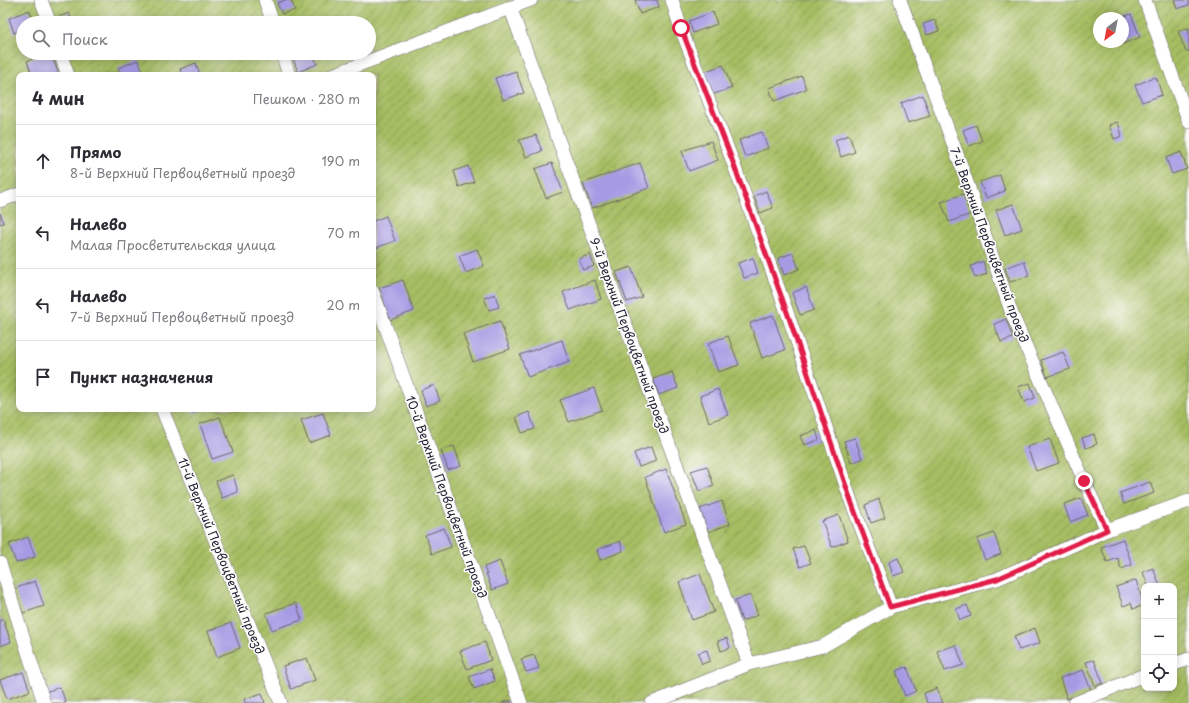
<!DOCTYPE html>
<html lang="ru">
<head>
<meta charset="utf-8">
<style>
  body { margin:0; font-family:"Playpen Sans",sans-serif; background:#f7f7f7; color:#2b2b33 }
  .controls { position:absolute; right:12px; bottom:12px; display:grid; overflow:hidden; border-radius:8px; box-shadow:0 2px 10px #0003 }
  .controls button { width:36px; height:36px; display:grid; place-items:center; padding:0; border:0; border-bottom:1px solid #e1e1e2; background:#fff; color:#2b2b33; font:20px sans-serif }
  .compass { position:absolute; left:1093px; top:12px; width:36px; height:36px; border-radius:50%; background:#fff; box-shadow:0 2px 10px #0003; rotate:212deg }
  .stop { position:absolute; width:12px; height:12px; margin:-9px; border:3px solid #e11d48; border-radius:50%; background:#fff }
  .stop.end { background:#e11d48; border-color:#fff; box-shadow:0 1px 4px #0008 }
  .list { margin:0; padding:0; list-style:none }
  h2 { display:flex; justify-content:space-between; align-items:center; height:52px; margin:0; padding:0 16px; font-size:17px }
  h2 small { font-size:13px; font-weight:400; color:#7c7c81 }
  .list li { display:grid; grid-template-columns:26px 1fr auto; gap:12px; align-items:center; box-sizing:border-box; height:72px; padding:0 16px; border-top:1px solid #e1e1e2 }
  .list b { display:block; font-size:15px; white-space:nowrap }
  .list p { margin:0; font-size:13px; white-space:nowrap; color:#7c7c81 }
  .list em { font-size:13px; font-style:normal; color:#7c7c81 }
  .icon { flex:none; width:22px; height:22px; fill:none; stroke:currentColor; stroke-width:2; stroke-linecap:round; stroke-linejoin:round }
  .map { position:relative; flex:none; width:1189px; height:703px; overflow:hidden }
  .search { position:absolute; background:#fff; box-shadow:0 2px 10px #0003; left:16px; top:16px; width:360px; height:44px; display:flex; align-items:center; gap:10px; box-sizing:border-box; padding:0 14px; border-radius:22px; color:#7c7c81; font-size:15px }
  .panel { position:absolute; background:#fff; box-shadow:0 2px 10px #0003; left:16px; top:72px; width:360px; height:340px; border-radius:8px }
  .map>svg:first-child { display:block }
  .garden { fill:url(#garden-furrows); stroke:#64704e; fill-rule:evenodd }
  .building { fill:#a69ae4 }
  .lines { fill:none; stroke-linecap:round; stroke-linejoin:round }
  .service-casing { stroke:#6b646a; stroke-width:14 }
  .service { stroke:#fff; stroke-width:13 }
  .route { stroke:#e11d48; stroke-width:5 }
  .labels { text-anchor:middle; stroke-width:3; stroke-linejoin:round; paint-order:stroke }
  .street-label { font-size:12px; fill:#22223b; stroke:#fdfcf7 }
</style>
</head>
<body>
<div class="map">
<svg width="1189" height="703" viewBox="0 0 1189 703">
  <defs>
    <pattern id="garden-furrows" width="10" height="10" patternUnits="userSpaceOnUse"><rect width="10" height="10" fill="#a6bd62"/><path d="M-1 1l2-2M0 10L10 0M9 11l2-2" fill="none" stroke="#879952"/></pattern>
  </defs>
  <rect width="100%" height="100%" fill="#fdfcf7"/>
  <filter id="ink" filterUnits="userSpaceOnUse"><feTurbulence type="fractalNoise" baseFrequency=".025" numOctaves="2"/><feDisplacementMap in="SourceGraphic" scale="8" xChannelSelector="R" yChannelSelector="G"/><feConvolveMatrix kernelMatrix="1 2 1 2 8 2 1 2 1" color-interpolation-filters="sRGB"/></filter>
  <filter id="wash" filterUnits="userSpaceOnUse"><feTurbulence type="fractalNoise" baseFrequency=".012" numOctaves="4" result="noise"/><feDisplacementMap in="SourceGraphic" scale="16" xChannelSelector="R" yChannelSelector="G"/><feGaussianBlur stdDeviation="0.9" result="paint"/><feColorMatrix in="noise" values="0 0 0 0 0 0 0 0 0 0 0 0 0 0 0 0 0 1.4 0 .05"/><feComposite in="paint" operator="in"/></filter>
  <g filter="url(#wash)">
    <rect width="100%" height="100%" fill="#f2e0c2"/>
    <!-- garden -->
    <path class="garden" d="M0 0H1189V703H0ZM1099 18H1123V42H1099ZM23 23H369V53H23ZM19 75H373V409H19ZM1144 586H1174V688H1144Z"/>
    <g id="blocks">
      <!-- building -->
      <path class="building" d="M285 0H291L295 10 282 14 277 3Z
        M635 0H657L659 7 640 14Z
        M1174 0H1189V5L1177 9Z
        M29 10 35 23H23V29L14 33 9 18Z
        M713 12 717 24 693 33 689 21Z
        M69 13 73 23H57L55 18Z
        M1131 14 1140 37 1123 44V18H1119Z
        M935 20 939 31 927 35 923 24Z
        M1189 28V51L1186 52 1178 31Z
        M48 53H51L59 75H32L27 61Z
        M291 53H313L317 64 298 72Z
        M138 60 144 75H121L118 68Z
        M196 63 200 75H182L180 69Z
        M723 65 732 88 711 95 703 72Z
        M516 71 524 93 503 100 495 78Z
        M802 76 806 89 774 101 769 88Z
        M1156 77 1162 95 1142 102 1135 85Z
        M923 95 930 116 908 123 901 103Z
        M1118 122 1122 136 1114 139 1109 125Z
        M976 125 982 141 969 146 963 130Z
        M762 132 768 148 745 157 739 140Z
        M536 135 542 151 526 157 519 140Z
        M849 135 855 152 841 157 835 140Z
        M711 141 718 160 689 171 682 151Z
        M1181 152 1187 169 1172 174 1166 158Z
        M552 163 563 192 546 198 535 169Z
        M640 163 649 188 592 208 583 183Z
        M468 166 474 182 459 187 454 171Z
        M1000 175 1005 191 986 198 980 182Z
        M766 191 773 208 760 213 754 196Z
        M963 194 971 214 949 222 941 202Z
        M1013 204 1022 229 1005 235 996 210Z
        M0 213 4 223 0 224Z
        M386 216 395 241 373 249V221Z
        M477 249 484 266 466 273 459 256Z
        M793 253 799 269 784 275 778 258Z
        M590 254 594 266 583 270 579 259Z
        M753 258 758 273 744 278 738 263Z
        M983 261 987 274 975 278 971 266Z
        M1024 261 1029 276 1010 282 1005 268Z
        M631 267 642 297 627 302 616 272Z
        M403 280 414 311 390 320 379 288Z
        M595 280 601 299 570 310 563 292Z
        M806 287 814 310 800 315 792 293Z
        M495 294 499 307 489 310 484 298Z
        M773 315 785 350 762 358 750 323Z
        M1006 319 1013 338 1001 342 994 324Z
        M500 321 510 349 473 362 463 334Z
        M728 336 739 365 718 372 708 343Z
        M562 340 569 362 528 377 520 355Z
        M1063 352 1070 369 1047 377 1041 360Z
        M672 372 678 388 659 395 653 379Z
        M1030 383 1035 398 1024 402 1018 387Z
        M434 385 440 401 426 406 421 390Z
        M594 388 602 410 569 422 560 400Z
        M718 389 728 415 709 422 700 396Z
        M191 409H204L193 413Z
        M529 412 535 429 522 433 516 417Z
        M323 413 331 435 309 443 301 420Z
        M220 417 233 452 212 459 200 424Z
        M816 430 819 440 804 445 800 436Z
        M1094 434 1097 444 1086 448 1082 438Z
        M855 438 862 459 851 463 844 441Z
        M1050 439 1059 463 1036 471 1027 447Z
        M454 446 461 466 448 470 441 450Z
        M651 447 656 461 639 467 634 453Z
        M707 466 714 486 699 491 691 471Z
        M666 469 686 524 664 532 645 477Z
        M233 475 238 492 222 498 216 481Z
        M1150 482 1154 493 1124 504 1120 493Z
        M1081 498 1088 515 1070 522 1064 504Z
        M879 499 885 518 871 523 865 505Z
        M722 501 730 524 708 532 700 509Z
        M839 515 848 541 832 547 822 521Z
        M444 528 451 547 432 554 425 535Z
        M994 533 1001 554 985 560 977 539Z
        M28 537 35 557 16 563 9 544Z
        M1123 539 1132 565 1121 569 1118 558 1107 562 1101 547Z
        M620 541 623 551 600 560 597 550Z
        M804 546 811 563 800 567 793 549Z
        M898 558 904 572 893 576 889 562Z
        M500 561 508 584 492 590 484 567Z
        M1153 568 1160 586H1148L1143 572Z
        M700 574 714 612 692 620 679 582Z
        M1136 580 1144 605 1133 609 1131 603 1123 606 1116 587Z
        M35 581 44 606 23 613 14 589Z
        M751 595 758 615 742 621 735 600Z
        M296 603 302 620 272 630 266 613Z
        M967 605 971 616 960 620 956 609Z
        M3 619 11 642 0 646V620Z
        M231 623 240 648 217 657 208 631Z
        M1035 628 1040 643 1019 650 1014 636Z
        M727 638 730 648 721 651 718 641Z
        M485 642 491 660 467 669 460 651Z
        M956 645 963 665 945 671 937 651Z
        M707 650 710 661 702 664 698 653Z
        M534 655 539 668 526 672 521 659Z
        M307 658 315 680 291 689 283 666Z
        M1094 660 1103 683 1095 686 1086 662Z
        M907 667 916 691 905 696 896 671Z
        M490 669 495 681 474 689 469 677Z
        M1083 670 1091 690 1067 699 1060 678Z
        M23 672 30 691 7 699 0 680Z
        M60 687 66 703H49L45 692Z
        M937 688 943 703H927L924 693Z
        M262 693 265 703H245L244 699Z
        M510 700 511 703H502Z"/>
    </g>
  </g>
  <g filter="url(#ink)">
    <use href="#blocks" fill-opacity="0" stroke="#6b646a" stroke-width="1"/>
    <g class="lines">
      <defs>
        <path id="service" d="M41 0 50 23
          M265 0 273 23
          M672 0 681 29 731 157 788 315 851 501 891 607
          M900 0 961 165 1012 314 1084 481 1107 530
          M1145 0 1189 122
          M510 7 749 664
          M60 53 68 75
          M282 53 289 75
          M332 75 531 0
          M0 201 19 194
          M373 292 521 703
          M162 409 281 703
          M0 563 44 703
          M1174 664 1189 659
          M652 703 749 664 823 646 891 607 997 579 1107 530 1189 501
          M1075 703 1144 675"/>
      </defs>
      <!-- service casing -->
      <use href="#service" class="service-casing"/>
      <!-- service -->
      <use href="#service" class="service"/>
    </g>
  </g>
  <g class="lines" filter="url(#ink)">
    <!-- route -->
    <path class="route" d="M681 28 731 157 788 315 851 501 890 607 997 579 1107 530 1084 481"/>
  </g>
  <g class="labels">
    <!-- street labels -->
    <g class="street-label">
      <text transform="translate(989 245) rotate(70)" y="4">7-й Верхний Первоцветный проезд</text>
      <text transform="translate(629 336) rotate(70)" y="4">9-й Верхний Первоцветный проезд</text>
      <text transform="translate(446 497) rotate(70)" y="4">10-й Верхний Первоцветный проезд</text>
      <text transform="translate(221 556) rotate(68)" y="4">11-й Верхний Первоцветный проезд</text>
    </g>
  </g>
</svg>
<div class="controls">
<button>+</button>
<button>−</button>
<button><svg class="icon" aria-label="locate" viewBox="0 0 24 24"><circle cx="12" cy="12" r="6"/><path d="M12 2v4M12 18v4M2 12h4M18 12h4"/></svg></button>
</div>
<svg class="compass" viewBox="-18 -18 36 36"><path d="M0-13l5 13h-10z" fill="#e53935"/><path d="M0 13l5-13h-10z" fill="#7c7c81"/></svg>
<div class="stop" style="left:681px;top:28px"></div>
<div class="stop end" style="left:1084px;top:481px"></div>
<div class="search"><svg class="icon" aria-label="search" viewBox="0 0 24 24"><circle cx="10" cy="10" r="6"/><path d="M15 15l6 6"/></svg>Поиск</div>
<section class="panel">
<h2>4 мин<small>Пешком · 280 m</small></h2>
<ul class="list">
<li><svg class="icon" aria-label="ahead" viewBox="0 0 24 24"><path d="M12 20V5M6 11l6-6 6 6"/></svg><div><b>Прямо</b><p>8-й Верхний Первоцветный проезд</p></div><em>190 m</em></li>
<li><svg class="icon" aria-label="left" viewBox="0 0 24 24"><path d="M17 20v-9H6M10 6l-5 5 5 5"/></svg><div><b>Налево</b><p>Малая Просветительская улица</p></div><em>70 m</em></li>
<li><svg class="icon" aria-label="left" viewBox="0 0 24 24"><path d="M17 20v-9H6M10 6l-5 5 5 5"/></svg><div><b>Налево</b><p>7-й Верхний Первоцветный проезд</p></div><em>20 m</em></li>
<li><svg class="icon" aria-label="arrive" viewBox="0 0 24 24"><path d="M6 21V4h12l-3 4 3 4H6"/></svg><div><b>Пункт назначения</b></div></li>
</ul>
</section>
</div>
</body>
</html>
